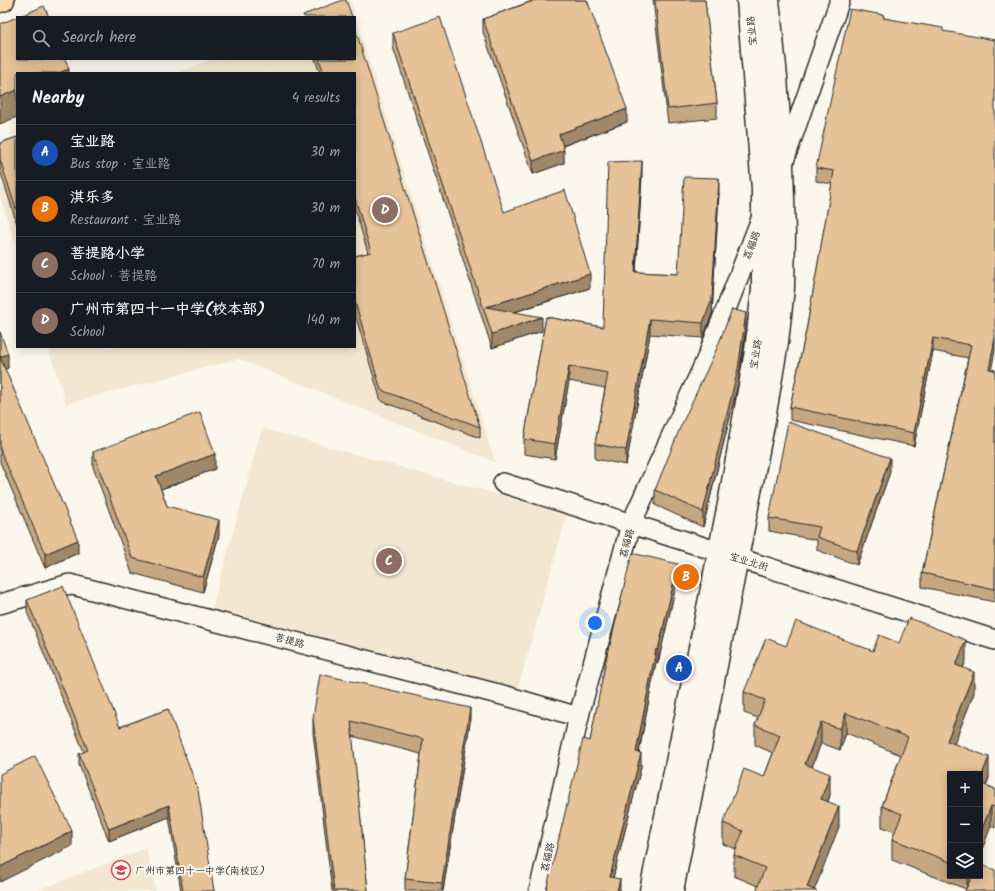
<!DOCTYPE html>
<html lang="en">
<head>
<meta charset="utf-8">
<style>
  body { margin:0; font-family:Kalam,"LXGW WenKai TC",sans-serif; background:#20242c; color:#f1f3f6 }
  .controls { position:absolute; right:12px; bottom:12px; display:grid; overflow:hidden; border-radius:0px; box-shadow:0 2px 10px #0003 }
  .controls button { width:36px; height:36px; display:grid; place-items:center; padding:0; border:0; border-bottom:1px solid #363941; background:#171b24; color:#f1f3f6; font:20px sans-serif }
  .you { position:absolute; left:595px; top:623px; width:14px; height:14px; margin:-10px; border:3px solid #fff; border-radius:50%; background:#1a73e8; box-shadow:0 0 0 6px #1a73e833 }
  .badge { display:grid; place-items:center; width:26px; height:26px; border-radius:50%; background:#d1495b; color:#fff; font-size:13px; font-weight:700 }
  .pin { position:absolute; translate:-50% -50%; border:2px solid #fff; box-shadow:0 1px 4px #0006 }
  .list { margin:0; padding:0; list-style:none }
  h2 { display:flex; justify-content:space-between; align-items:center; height:52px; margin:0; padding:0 16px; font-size:17px }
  h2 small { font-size:13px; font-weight:400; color:#9ea1a6 }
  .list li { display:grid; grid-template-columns:26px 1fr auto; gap:12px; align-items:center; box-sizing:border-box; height:56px; padding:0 16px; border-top:1px solid #363941 }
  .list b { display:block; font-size:15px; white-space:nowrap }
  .list p { margin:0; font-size:13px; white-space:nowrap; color:#9ea1a6 }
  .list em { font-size:13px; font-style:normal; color:#9ea1a6 }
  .icon { flex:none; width:22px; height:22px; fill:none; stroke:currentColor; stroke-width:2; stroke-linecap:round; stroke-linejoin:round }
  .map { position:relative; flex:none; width:995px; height:891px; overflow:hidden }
  .search { position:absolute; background:#171b24; box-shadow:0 2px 10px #0003; left:16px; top:16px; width:340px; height:44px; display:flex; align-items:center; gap:10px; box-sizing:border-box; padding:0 14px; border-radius:0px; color:#9ea1a6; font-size:15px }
  .panel { position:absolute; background:#171b24; box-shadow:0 2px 10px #0003; left:16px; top:72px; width:340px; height:276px; border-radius:0px }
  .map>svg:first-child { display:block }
  .built { fill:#f4e7d2 }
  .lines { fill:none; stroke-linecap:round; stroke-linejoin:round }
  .street-casing { stroke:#2b2b2b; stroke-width:22 }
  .secondary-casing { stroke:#2b2b2b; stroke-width:25 }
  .primary-casing { stroke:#2b2b2b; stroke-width:25 }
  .street { stroke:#fbf7ec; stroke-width:19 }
  .secondary { stroke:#fbf7ec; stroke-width:22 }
  .primary { stroke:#fcdcac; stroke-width:22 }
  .wall { fill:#c5a782; stroke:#2b2b2b }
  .shaded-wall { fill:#a0886a; stroke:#2b2b2b }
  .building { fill:#e5c297; stroke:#2b2b2b }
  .labels { text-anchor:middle; stroke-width:4; stroke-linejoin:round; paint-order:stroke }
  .street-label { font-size:10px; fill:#2b2b2b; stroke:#fbf7ec }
  .poi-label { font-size:10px; fill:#2b2b2b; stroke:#fbf7ec; text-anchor:start }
</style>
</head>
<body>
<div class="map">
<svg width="995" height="891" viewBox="0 0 995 891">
  <rect width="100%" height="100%" fill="#fbf7ec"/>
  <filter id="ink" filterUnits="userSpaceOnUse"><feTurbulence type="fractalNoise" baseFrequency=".025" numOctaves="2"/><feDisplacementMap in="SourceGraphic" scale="8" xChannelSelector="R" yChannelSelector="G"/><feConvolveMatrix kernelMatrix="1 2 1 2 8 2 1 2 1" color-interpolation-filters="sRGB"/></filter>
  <g filter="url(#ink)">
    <!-- built -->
    <path class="built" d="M346 0H350L495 462 238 359 66 404 48 347H355V73H177L213 59H355V17H312Z
      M17 136V249L0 197V143Z
      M262 428 567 514 518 689 212 608Z
      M146 848 156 891H36Z"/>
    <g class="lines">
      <defs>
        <path id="street" d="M783 164 840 0
          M503 483 995 640
          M0 604 69 584 210 620 510 697 579 717
          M539 891 581 708 631 524 707 358 761 219"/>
        <path id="secondary" d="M651 891 730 499 756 351 763 289V189L748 0
          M672 891 763 425 777 342 783 288 784 233 782 165 776 77 768 0"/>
        <path id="primary" d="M0 1 3 0"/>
      </defs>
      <!-- street casing -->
      <use href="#street" class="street-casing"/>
      <!-- secondary casing -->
      <use href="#secondary" class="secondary-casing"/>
      <!-- primary casing -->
      <use href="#primary" class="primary-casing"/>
      <!-- street -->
      <use href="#street" class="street"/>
      <!-- secondary -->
      <use href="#secondary" class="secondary"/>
      <!-- primary -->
      <use href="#primary" class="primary"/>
    </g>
    <!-- wall -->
    <path class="wall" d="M532 0H587L627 122 563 146 564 163 533 174 483 32V19L532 1Z
      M653 0H705L717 103V118L668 123Z
      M884 18 943 31 991 369 995 370V602L922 587V573L968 358 933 351 914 446 790 420V407L807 326 832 184 816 181V168Z
      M393 33 504 212 590 288 515 312 542 331 492 348 393 47Z
      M315 59H355L480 427V438L381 401 355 314V256L368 253 355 209V73H320Z
      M17 137V224L0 170V143Z
      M642 176 636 272 678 274 719 193 712 314 703 338 650 334 626 465 595 459V444L605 388 569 381 555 459 524 454V439L546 317 603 327Z
      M746 328 738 384 703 527 655 505V490Z
      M0 332 8 368 5 369 78 553 45 568 0 462Z
      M93 452 215 469 161 489 167 506 219 535 203 592 132 573 93 467Z
      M890 472 857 565 817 550V540L769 531V518Z
      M678 577 658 663 656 662 639 753 641 767 613 878 620 891H546L590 741 610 645Z
      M27 600 120 727 168 709 214 891H181L169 817 109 841 79 765V754L84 752 27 612Z
      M899 643 966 661 963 668 974 693 954 744 989 778 986 785 995 789V828L991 826 950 774V876H972L966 889 892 860V839L895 832 882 827V806L901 755 846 733 840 750 821 743 812 767 830 795 828 802 839 827 758 886 734 876V855L736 849 723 844V823L764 777 773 753 755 745V725L758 718 744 713V692L786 646 873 651Z
      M313 718 470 723 443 891H405V879L421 754 352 736 368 891H332L313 733Z"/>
    <!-- shaded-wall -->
    <path class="shaded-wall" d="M69 69V73H58Z
      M17 90V117L0 124V97Z
      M627 109V122L559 147V134Z
      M564 150V163L533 174V161Z
      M642 161V176L635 287V272Z
      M719 178V193L712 314 703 338V323Z
      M590 274V288L488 320 486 307Z
      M746 313V328L738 384 703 527V512Z
      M542 317V331L492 348V334Z
      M650 319V334L626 465V450Z
      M933 338V351L914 446V433Z
      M995 338V351L989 382V369Z
      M8 354V368L0 371V357Z
      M569 366V381L555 459V444Z
      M215 454V469L156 491V476Z
      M890 458V472L857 565V551Z
      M219 520V535L203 592V577Z
      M78 540V553L45 568V554Z
      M678 564V577L658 663V650Z
      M966 640V661L956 686V665Z
      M656 649V662L636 766V752Z
      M974 672V693L947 762V741Z
      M470 708V723L443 891H442V883Z
      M846 713V733L840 750V729Z
      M821 722V743L805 785V764Z
      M641 753V767L610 890V877Z
      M989 757V778L980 801V780Z
      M830 774V795L821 820V799Z
      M169 805V817L109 841V829Z
      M839 806V827L814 891 807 887Z
      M991 806V826L980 855V834Z
      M72 831V846L0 882V867Z
      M967 876H972L967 889Z
      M620 879V891H617Z"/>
    <!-- building -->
    <path class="building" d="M343 0H346L352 17H304L303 15Z
      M532 0H587L627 109 559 134 564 150 533 161 483 19 533 1Z
      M655 0H705L717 103 668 109Z
      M44 6 49 17H18Z
      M850 9 884 15 883 18 943 28V31L995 40V338L989 369 995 370V589L922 573 971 345 933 338 914 433 790 407 807 326 834 171 816 168Z
      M17 17V59H65L69 69 58 73H17V90L0 97V24Z
      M440 17 504 212 565 190 590 274 486 307 542 317 492 334 393 33Z
      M355 28 480 427 381 390 355 302V256L371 252 355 198V73H324L319 59H355Z
      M17 137V212L0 159V143Z
      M642 161 635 272 678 274 684 177 719 178 712 299 703 323 650 319 626 450 595 444 608 373 569 366 555 444 524 439 546 317 603 327 608 162Z
      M732 309 746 313 738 369 703 512 655 490 680 428 717 348Z
      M0 332 8 354 0 357 78 540 45 554 0 449Z
      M200 412 215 454 156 476 167 506 219 520 203 577 132 558 93 452Z
      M788 422 890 458 857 551 817 537 820 527 769 518Z
      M632 553 678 564 658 650 656 649 636 752 641 753 610 877 620 879 617 891H546L583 739 590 741 609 645H610Z
      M63 586 120 727 168 709 198 790 214 891H183L169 805 109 829 79 754 88 750 27 600Z
      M909 618 966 640 956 665 974 672 947 741 989 757 980 780V774H950V862L892 839 902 814 882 806 908 737 846 713 840 729 821 722 805 764 830 774 821 799 839 806 807 887 817 891H756L765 868 734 855 743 831 723 823 744 769 764 777 780 735 755 725 765 700 744 692 766 638 786 646 796 621 873 651 879 635 899 643Z
      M320 674 470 708 442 883 405 879 423 739 351 721 368 891H334L313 718Z
      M35 756 72 831 0 867V774Z
      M980 783 995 789V807L991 806 980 834Z
      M980 864 995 870V891H965L972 876H980Z"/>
  </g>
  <!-- icons -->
  <defs>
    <symbol id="school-ring" viewBox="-11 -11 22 22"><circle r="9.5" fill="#fbf7ec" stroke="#d1495b" stroke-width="1.5"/><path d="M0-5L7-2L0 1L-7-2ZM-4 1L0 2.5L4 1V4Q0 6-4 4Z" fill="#d1495b"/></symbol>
  </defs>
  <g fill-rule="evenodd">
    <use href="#school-ring" x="110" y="859" width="22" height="22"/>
  </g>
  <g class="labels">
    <!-- street labels -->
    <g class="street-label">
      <text transform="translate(751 31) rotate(-95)" y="4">宝业路</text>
      <text transform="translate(751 245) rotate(-69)" y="4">荔福路</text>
      <text transform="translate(755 354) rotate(-81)" y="4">宝业路</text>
      <text transform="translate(626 543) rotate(-75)" y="4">荔福路</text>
      <text transform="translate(749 561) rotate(17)" y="4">宝业北街</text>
      <text transform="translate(290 640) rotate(15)" y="4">菩提路</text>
      <text transform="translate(547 857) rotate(-77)" y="4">荔福路</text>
    </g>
    <!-- poi labels -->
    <g class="poi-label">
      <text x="135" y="874">广州市第四十一中学(南校区)</text>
    </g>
  </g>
</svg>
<div class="controls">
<button>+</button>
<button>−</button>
<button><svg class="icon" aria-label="layers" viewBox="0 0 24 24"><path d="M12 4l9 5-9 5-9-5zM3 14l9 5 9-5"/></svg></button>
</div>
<div class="you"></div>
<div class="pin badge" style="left:679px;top:668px;background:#1a4fb4">A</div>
<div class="pin badge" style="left:686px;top:577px;background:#e8710a">B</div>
<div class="pin badge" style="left:389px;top:561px;background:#8d6e63">C</div>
<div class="pin badge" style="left:385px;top:210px;background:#8d6e63">D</div>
<div class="search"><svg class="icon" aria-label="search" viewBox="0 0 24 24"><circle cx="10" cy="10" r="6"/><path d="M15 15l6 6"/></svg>Search here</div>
<section class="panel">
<h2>Nearby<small>4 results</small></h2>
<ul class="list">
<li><span class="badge" style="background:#1a4fb4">A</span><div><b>宝业路</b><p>Bus stop · 宝业路</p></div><em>30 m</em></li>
<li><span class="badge" style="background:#e8710a">B</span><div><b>淇乐多</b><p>Restaurant · 宝业路</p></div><em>30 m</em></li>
<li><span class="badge" style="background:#8d6e63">C</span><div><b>菩提路小学</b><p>School · 菩提路</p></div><em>70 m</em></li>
<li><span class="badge" style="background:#8d6e63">D</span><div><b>广州市第四十一中学(校本部)</b><p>School</p></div><em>140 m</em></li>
</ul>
</section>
</div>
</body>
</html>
